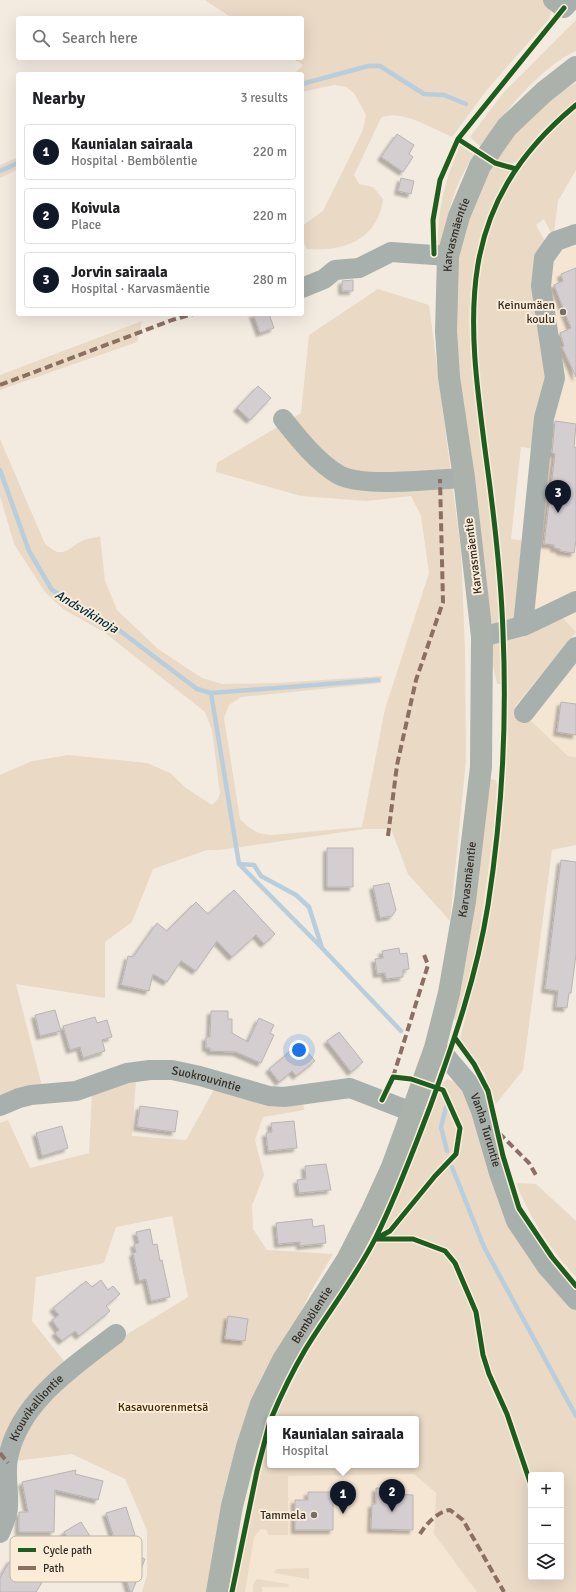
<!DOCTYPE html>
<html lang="en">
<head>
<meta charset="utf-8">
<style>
  body { margin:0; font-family:Signika,sans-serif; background:#f2f2f2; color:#202124 }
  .controls { position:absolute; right:12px; bottom:12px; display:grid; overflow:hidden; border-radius:4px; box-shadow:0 4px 16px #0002 }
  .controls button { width:36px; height:36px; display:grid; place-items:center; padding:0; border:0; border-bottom:1px solid #e0e0e0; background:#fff; color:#202124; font:20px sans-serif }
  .you { position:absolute; left:299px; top:1050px; width:14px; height:14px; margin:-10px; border:3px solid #fff; border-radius:50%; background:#1a73e8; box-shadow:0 0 0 6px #1a73e833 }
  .badge { display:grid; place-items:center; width:26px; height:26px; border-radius:50%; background:#111827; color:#fff; font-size:13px; font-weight:700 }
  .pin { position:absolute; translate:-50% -33px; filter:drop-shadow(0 1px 2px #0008) }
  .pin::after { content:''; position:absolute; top:21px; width:14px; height:12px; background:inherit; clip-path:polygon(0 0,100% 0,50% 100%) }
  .popup { position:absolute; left:267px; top:1416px; width:152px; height:52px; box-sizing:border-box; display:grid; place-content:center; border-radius:4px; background:#fff; filter:drop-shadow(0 1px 3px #0005); font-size:13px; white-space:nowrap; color:#757577 }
  .popup b { font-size:15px; color:#202124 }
  .popup::after { content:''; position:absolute; left:50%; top:100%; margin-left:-8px; border:8px solid transparent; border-top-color:#fff }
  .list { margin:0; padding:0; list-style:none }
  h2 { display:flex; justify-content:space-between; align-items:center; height:52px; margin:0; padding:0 16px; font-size:17px }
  h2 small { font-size:13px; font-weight:400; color:#757577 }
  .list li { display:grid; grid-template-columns:26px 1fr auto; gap:12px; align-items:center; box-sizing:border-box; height:56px; margin:0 8px 8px; padding:0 8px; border:1px solid #e0e0e0; border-radius:4px }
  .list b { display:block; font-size:15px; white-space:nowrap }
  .list p { margin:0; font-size:13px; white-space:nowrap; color:#757577 }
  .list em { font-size:13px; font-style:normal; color:#757577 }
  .icon { flex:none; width:22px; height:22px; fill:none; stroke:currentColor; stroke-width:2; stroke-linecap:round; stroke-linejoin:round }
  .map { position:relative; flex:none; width:576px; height:1592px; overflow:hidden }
  .search { position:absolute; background:#fff; box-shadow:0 4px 16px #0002; left:16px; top:16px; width:288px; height:44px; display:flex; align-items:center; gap:10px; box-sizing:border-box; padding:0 14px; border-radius:4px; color:#757577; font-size:15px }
  .panel { position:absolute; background:#fff; box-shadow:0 4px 16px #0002; left:16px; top:72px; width:288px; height:244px; border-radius:4px }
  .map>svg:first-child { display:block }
  .built { fill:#f5e6d3 }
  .green { fill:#e9d9c5; fill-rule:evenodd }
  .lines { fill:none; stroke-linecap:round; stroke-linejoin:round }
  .stream { stroke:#b8cedc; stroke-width:4.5 }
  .building { fill:#d4ced1; stroke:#b9b4b3; filter:url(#shadow) }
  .minor { stroke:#a7b0ac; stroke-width:20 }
  .major { stroke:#abb1ab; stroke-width:22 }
  .quiet { stroke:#8d6e63; stroke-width:4; stroke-dasharray:8 4; stroke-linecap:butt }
  .cycleway-casing { stroke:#fbecd8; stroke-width:8 }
  .cycleway { stroke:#1b5e20; stroke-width:5 }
  .poi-dot { fill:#777068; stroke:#fbecd8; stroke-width:1.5 }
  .labels { text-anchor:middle; stroke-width:4; stroke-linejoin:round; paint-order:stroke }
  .street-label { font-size:12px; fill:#342e27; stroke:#fbecd8 }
  .poi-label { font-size:12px; fill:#342e27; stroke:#fbecd8; text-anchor:end }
  .park-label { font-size:12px; fill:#422a00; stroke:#fbecd8 }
  .water-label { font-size:13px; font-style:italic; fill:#002e46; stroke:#fbecd8 }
  .key { fill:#fbecd8; stroke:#bfb3a3; stroke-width:1 }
  .key-label { font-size:11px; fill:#342e27 }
</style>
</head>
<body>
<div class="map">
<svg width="576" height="1592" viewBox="0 0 576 1592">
  <defs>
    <filter id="shadow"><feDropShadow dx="-3.5" dy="3.5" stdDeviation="1" flood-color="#0004"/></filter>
  </defs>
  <rect width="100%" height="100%" fill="#f3ebe0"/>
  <!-- built -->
  <path class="built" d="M571 247 576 248V631L564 619 527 627 546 266 562 248Z
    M576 632V757L568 756 515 706Z
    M415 1474 436 1493 434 1534 477 1592H234L261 1476Z"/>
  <!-- green -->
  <path class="green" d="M205 0H544L551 12 549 19 486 91 452 137C433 129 400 108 381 118L354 175 359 184 373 187 383 199C378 240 343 252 307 249L302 238V226L323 211 363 130 366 115 354 93 346 87 334 85 302 92V74H294L303 65 292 58H302V18H232Z
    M576 20V51C539 68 504 113 480 146L470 137 504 92Z
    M576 83V100L541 131 519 160 511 164 496 161C519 125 539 104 576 83Z
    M576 109V170L558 201 554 233H551L544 219 536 225 547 245 550 368 535 449 521 447 511 539 524 541 521 616 505 622C502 579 500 537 495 495 484 408 460 309 490 224 499 200 514 177 530 157 546 137 556 125 576 109Z
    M460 145 474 155C455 182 447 215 440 248L438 246C438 206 445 181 460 145Z
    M18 157V169L0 178V165Z
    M494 164 511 170C501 189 489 208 483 228 456 313 476 403 488 489 493 532 496 576 499 619L496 624H493L490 620 458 381 455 273 463 226 481 182Z
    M378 289 429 305 461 551 465 651 466 760 450 921 408 874 391 829H365L219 850H207L153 869 132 922 105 942V998L16 984 42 1086 0 1101V775L32 761 68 755 147 763 170 773 186 788 212 805 218 799 220 793 212 730 205 712 104 632 63 609 45 592 14 544 0 496V439L45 544C65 561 66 548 84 540 89 538 95 538 100 536L105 581 117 610 158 649 202 678 222 684 277 683 382 676 381 683 241 697 229 705 224 718 240 819C250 829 258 835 272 835L362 827 385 709 429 573 421 516 411 496 367 501 301 496 216 472 217 463 301 413 309 335Z
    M142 321 137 342 0 390V375Z
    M555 613 564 619 576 632 515 706 568 756 576 757V845L552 850 523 1070 496 1104 484 1073 460 1038C485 947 501 853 506 758 508 719 507 680 507 640Z
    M500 638 502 684H497L489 649 495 639Z
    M487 779 496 780 497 785 494 829 481 923 472 970 457 1023 453 1017Z
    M136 1079 132 1136 186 1140 216 1086 256 1100 303 1102 304 1110 263 1117 255 1140 264 1175 252 1205 253 1229 267 1250 333 1254 311 1291 239 1438 210 1592H142L147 1575V1530L125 1479 72 1454 15 1461 11 1459 19 1435 44 1400 116 1341 188 1297 172 1216 116 1227 104 1263 36 1277 32 1321 68 1366C43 1388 15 1413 6 1447 0 1467 4 1488 0 1508V1123L8 1120 30 1168 89 1153 92 1093 117 1084Z
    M447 1079 456 1082 468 1100 486 1153 576 1308V1592H477L434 1534 436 1493 414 1474 288 1476V1535H268L267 1530 261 1529 254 1537 245 1592H234L270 1432V1465H416V1419H274L308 1352 367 1262 384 1229 413 1161 439 1090 443 1083ZM531 1475H561V1577H531Z
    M516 1183 536 1184 576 1221V1277C549 1248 531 1220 516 1183Z
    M31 1536 66 1550 74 1567 54 1576 50 1568 23 1556Z
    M309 1568V1579L274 1573 276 1569Z
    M257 1579 288 1584 289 1587H262V1592H253V1585Z"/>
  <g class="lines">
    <!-- stream -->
    <path class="stream" d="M302 84 368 66H380L424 94 444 95 466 104
      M0 171 18 163
      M0 470 29 551 52 590 111 624 197 689 211 693 378 680
      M211 693 239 864 254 865 261 876 296 895 309 907 322 948 401 1031
      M239 864 321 947
      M446 1107 441 1127 447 1151
      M452 1167 484 1247 576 1416"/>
  </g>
  <!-- building -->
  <path class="building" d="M397 134 414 145 409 154 413 157 403 172 381 157Z
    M401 178 414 181 411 194 398 191Z
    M576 268V377L562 347 564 346 560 333 571 328 554 285 563 281 561 274Z
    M353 280V291H342V281Z
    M253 314H269L274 328 260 333Z
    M258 386 271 398 250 420 237 408Z
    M555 421 576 424 574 447 576 448V540L574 553 560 551V549L554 548V545L544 544 555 454 552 453Z
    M561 702 576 704V735L557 732Z
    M327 848H353V887H327Z
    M561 860 576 862V954L571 993H569L567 1008 556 1007 558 991 545 989Z
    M389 883 396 910 392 916 380 918 373 886Z
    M234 890 275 934 264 944 256 935 232 957 217 941 196 971 181 961 167 982 153 974 149 991 121 985 128 956 133 957 157 923 167 931 196 902 208 914Z
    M399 948 400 954 407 953 409 969 403 970V977L386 979 385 973 377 974 375 959 383 958 382 951Z
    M55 1010 61 1031 40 1036 35 1015Z
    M211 1011H228V1019H232V1033L248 1042 259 1018 274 1025 270 1033 274 1035 261 1063 236 1052 210 1051V1048H206V1037H210Z
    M95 1017 97 1023 107 1020 112 1037 102 1040 105 1051 83 1058 80 1047 70 1050 63 1026Z
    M339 1032 363 1062 351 1072 327 1041Z
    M300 1043 315 1061 296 1076 292 1071 279 1082 269 1069Z
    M140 1106 178 1111 175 1132 137 1127Z
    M294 1121 297 1148 268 1151 266 1133 272 1132 271 1123Z
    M62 1126 68 1148 42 1156 36 1133Z
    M326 1164 331 1190 299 1193 297 1180 306 1179 305 1166Z
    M312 1219 313 1227 324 1225 326 1243 300 1246V1242L278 1244 276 1223Z
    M150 1229 153 1245 157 1244 160 1261 162 1260 170 1297 151 1301 146 1279 139 1281 133 1253 136 1252 134 1244 139 1243 136 1232Z
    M101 1280 108 1290 113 1286 120 1294 106 1306 110 1311 79 1336 75 1331 62 1341 55 1333 59 1330 52 1320 59 1315 53 1308 86 1281 92 1287Z
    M228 1316 248 1319 245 1341 225 1339Z
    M76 1470 75 1474 103 1481 98 1500 55 1490 54 1532H19V1512H28L22 1482Z
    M376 1488 396 1489V1494L413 1495V1530L371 1529 372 1504H376Z
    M308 1492H333V1530H295V1500H308Z
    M126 1507 135 1535 116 1544 106 1513Z
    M81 1522 102 1555 85 1566 64 1532Z
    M128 1552 145 1559 132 1592H130L122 1566Z
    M11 1559 44 1579 36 1592H0V1578Z"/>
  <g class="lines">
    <!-- minor -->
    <g class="minor">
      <path d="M553 0 564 8 571 0"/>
      <path d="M302 288 324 279 335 270 359 268 391 252 448 256"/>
      <path d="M283 419C299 439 317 462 339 475 364 488 434 479 464 478"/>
      <path d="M523 626 544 418 555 378 541 286 544 258 556 241 576 234"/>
      <path d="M482 637 526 625 576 601"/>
      <path d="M524 713 576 647"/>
      <path id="s1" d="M435 1048 448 1059 471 1086 481 1111 499 1173 516 1221 547 1267 576 1300"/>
      <path id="s2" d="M0 1106 19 1098 31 1095 76 1091 127 1073 150 1070H172L200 1076 269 1096 284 1097 350 1088 412 1112"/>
      <path id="s3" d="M0 1533C3 1525 8 1515 8 1507 9 1491 5 1474 8 1458 19 1402 74 1366 116 1334"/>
    </g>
    <!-- major -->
    <path class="major" id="s4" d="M217 1592 232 1506 247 1447 261 1404 283 1360 347 1260 372 1211 392 1167 412 1112 435 1048 449 993 465 901 481 767 482 637 464 478 449 377 446 331 448 256 459 216 480 166 495 144 507 127 544 92 576 67"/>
    <!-- quiet -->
    <path class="quiet" d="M0 385 172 320 193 314
      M388 836 397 765 416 680 443 602 440 479
      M393 1077 428 965 423 952
      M499 1133 529 1163 537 1177
      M0 1453 8 1463
      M420 1534C426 1524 438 1511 450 1510L463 1520 504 1592"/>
    <defs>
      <path id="cycleway" d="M458 139 495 163 516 169
        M434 254 433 220 440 180 458 139 564 8
        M455 1038 474 1064 488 1091 503 1156 519 1208 552 1257 576 1286
        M377 1238 390 1231 435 1176 456 1154 460 1128 443 1090 440 1089 411 1079 393 1077 382 1100
        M376 1239H413L445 1251 455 1263 476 1312 483 1355 489 1374 507 1414 531 1485
        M271 1419C281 1395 292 1372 305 1350 328 1312 356 1277 376 1237 397 1195 413 1151 430 1107 454 1041 477 975 488 905 502 815 507 723 503 632 501 574 494 515 486 457 467 314 453 207 576 105
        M232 1592 257 1471 270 1421"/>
    </defs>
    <!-- cycleway casing -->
    <use href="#cycleway" class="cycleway-casing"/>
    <!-- cycleway -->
    <use href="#cycleway" class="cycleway"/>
  </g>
  <!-- markers -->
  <g class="poi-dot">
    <circle cx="563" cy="312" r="4"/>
    <circle cx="314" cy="1515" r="4"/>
  </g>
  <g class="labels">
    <!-- street labels -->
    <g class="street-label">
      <text dy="4" stroke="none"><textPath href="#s4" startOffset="1412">Karvasmäentie</textPath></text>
      <text transform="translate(473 556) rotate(-97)" y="4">Karvasmäentie</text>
      <text dy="4" stroke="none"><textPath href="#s4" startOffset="763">Karvasmäentie</textPath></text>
      <text dy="4" stroke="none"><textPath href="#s2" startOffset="213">Suokrouvintie</textPath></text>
      <text dy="4" stroke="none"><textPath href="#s1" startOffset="99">Vanha Turuntie</textPath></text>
      <text dy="4" stroke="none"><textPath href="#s4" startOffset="296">Bembölentie</textPath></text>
      <text dy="4" stroke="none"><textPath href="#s3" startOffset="135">Krouvikalliontie</textPath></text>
    </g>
    <!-- poi labels -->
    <g class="poi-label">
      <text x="555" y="309">Keinumäen<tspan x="555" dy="14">koulu</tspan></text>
      <text x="306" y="1519">Tammela</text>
    </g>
    <!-- park labels -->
    <g class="park-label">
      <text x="163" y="1411">Kasavuorenmetsä</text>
    </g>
    <!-- water labels -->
    <g class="water-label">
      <text transform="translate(87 611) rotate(31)" y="5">Andsvikinoja</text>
    </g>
  </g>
  <!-- legend -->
  <rect x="10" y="1536" width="132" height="46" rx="6" class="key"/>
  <rect x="18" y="1548" width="18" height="4" fill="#1b5e20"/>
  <rect x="18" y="1566" width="18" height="4" fill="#8d6e63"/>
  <g class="key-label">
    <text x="43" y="1554">Cycle path</text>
    <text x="43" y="1572">Path</text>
  </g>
</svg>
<div class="controls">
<button>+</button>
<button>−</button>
<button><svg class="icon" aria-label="layers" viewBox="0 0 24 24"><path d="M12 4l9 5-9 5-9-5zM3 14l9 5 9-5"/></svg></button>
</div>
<div class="you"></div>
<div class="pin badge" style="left:343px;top:1514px">1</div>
<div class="popup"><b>Kaunialan sairaala</b>Hospital</div>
<div class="pin badge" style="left:392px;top:1512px">2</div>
<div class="pin badge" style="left:558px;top:513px">3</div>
<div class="search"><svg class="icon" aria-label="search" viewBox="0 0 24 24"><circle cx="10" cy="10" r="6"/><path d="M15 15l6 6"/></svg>Search here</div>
<section class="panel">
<h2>Nearby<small>3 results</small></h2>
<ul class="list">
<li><span class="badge">1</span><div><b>Kaunialan sairaala</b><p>Hospital · Bembölentie</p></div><em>220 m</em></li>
<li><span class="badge">2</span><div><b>Koivula</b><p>Place</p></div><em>220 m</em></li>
<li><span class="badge">3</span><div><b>Jorvin sairaala</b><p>Hospital · Karvasmäentie</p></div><em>280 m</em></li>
</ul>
</section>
</div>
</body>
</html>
